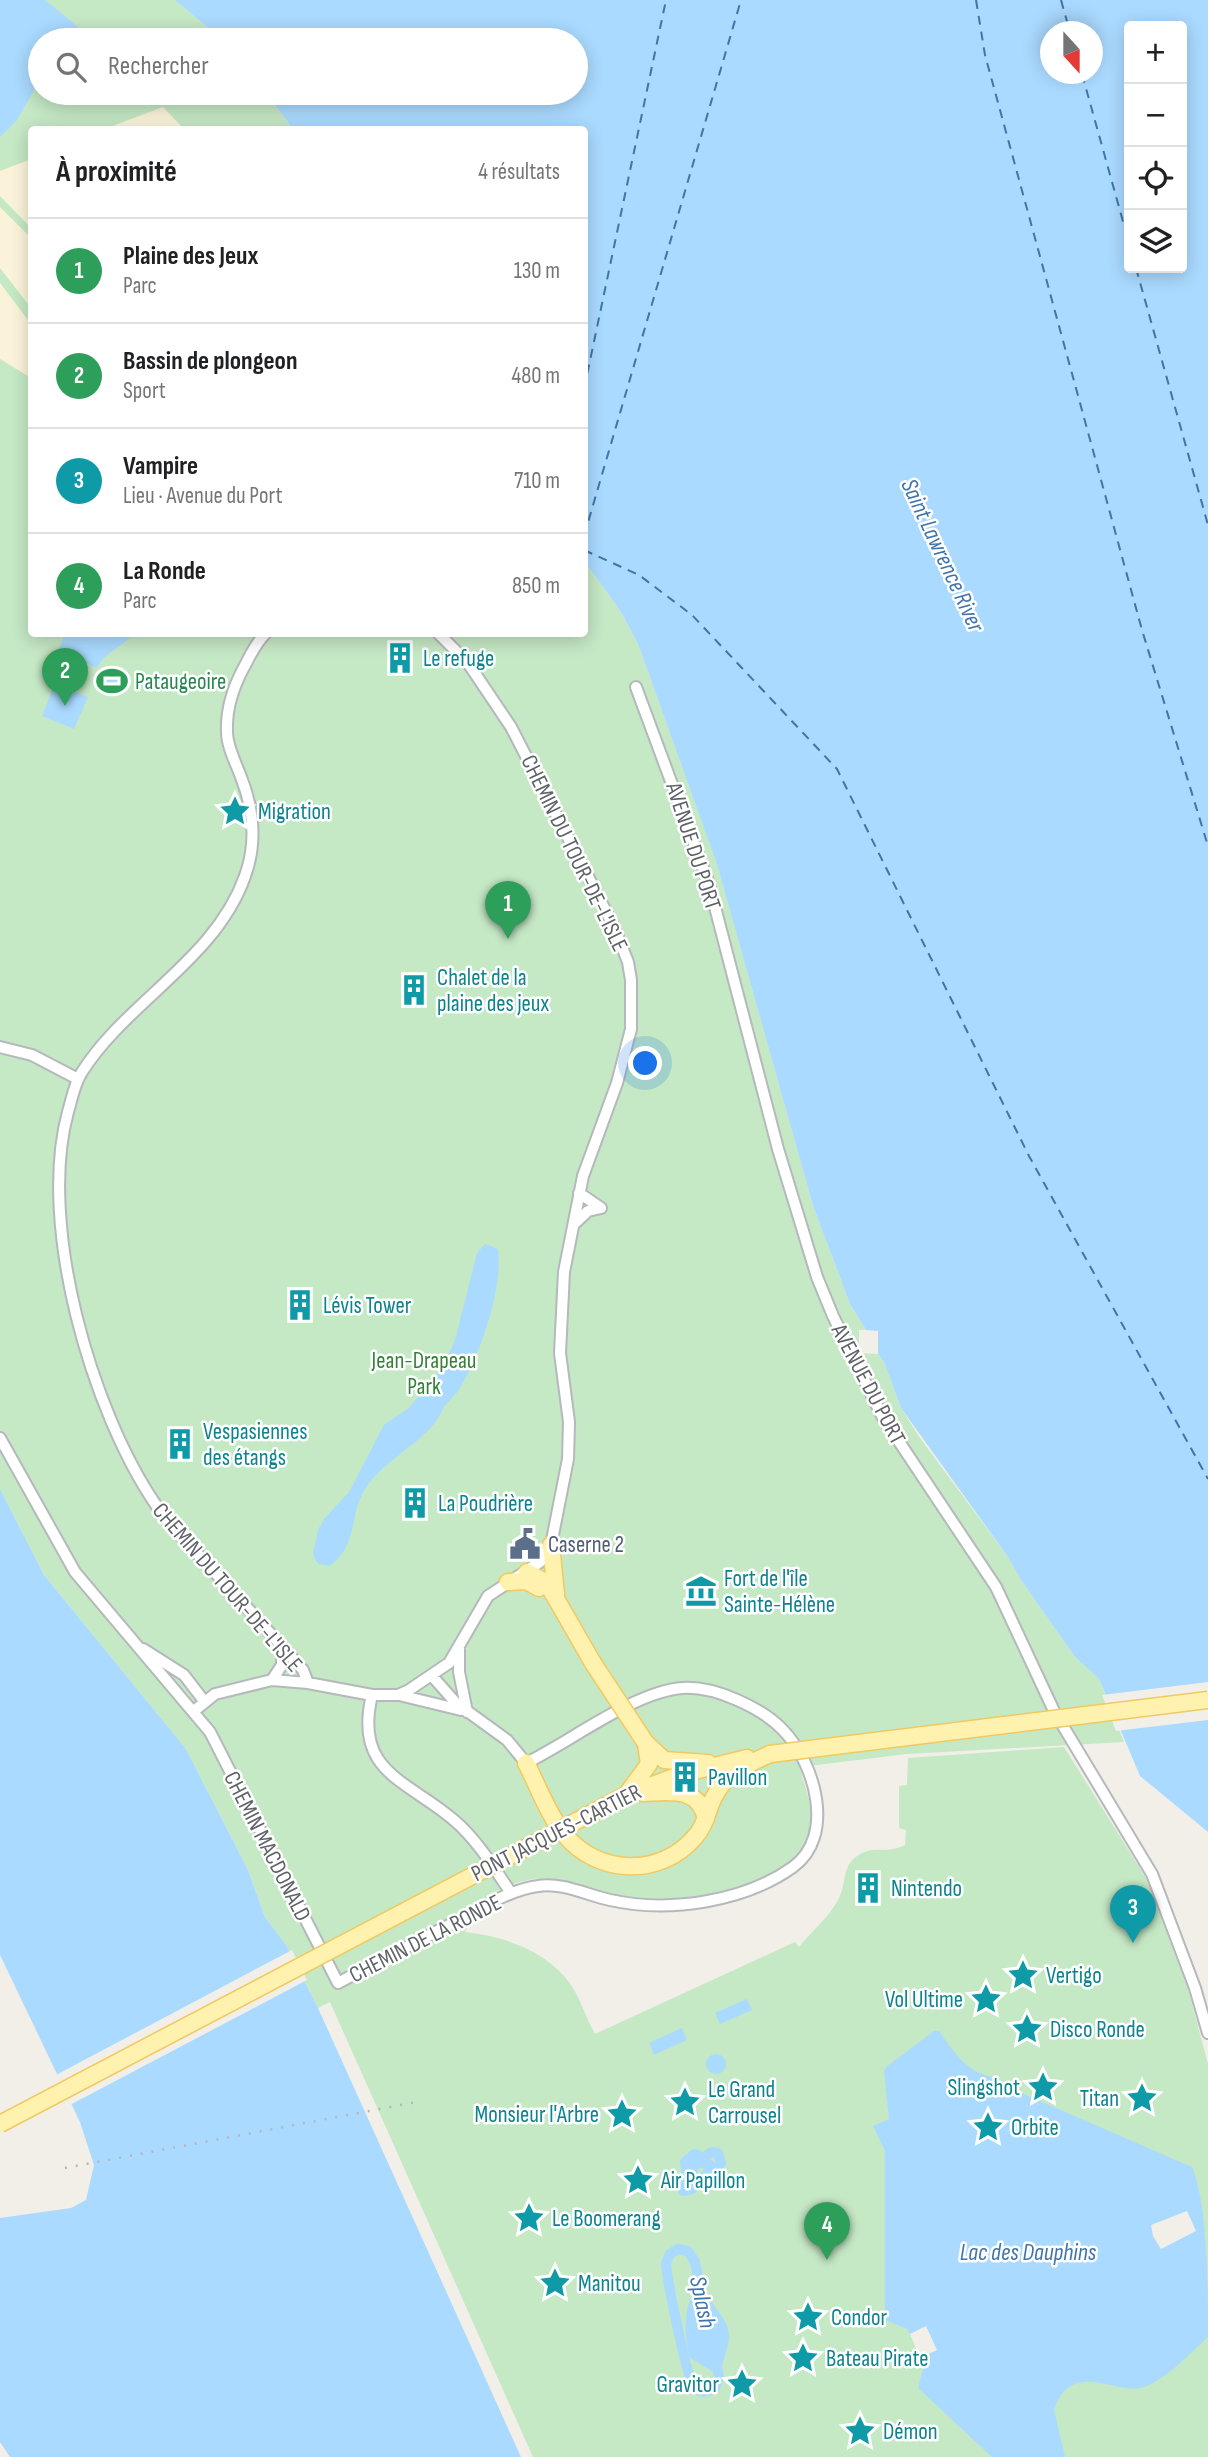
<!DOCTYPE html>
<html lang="fr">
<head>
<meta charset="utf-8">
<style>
  body { margin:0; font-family:"Sofia Sans Condensed",sans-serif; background:#f6f6f6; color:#202124 }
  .controls { position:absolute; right:21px; top:21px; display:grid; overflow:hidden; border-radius:7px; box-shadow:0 4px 18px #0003 }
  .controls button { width:63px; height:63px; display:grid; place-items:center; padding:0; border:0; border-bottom:2px solid #e0e0e0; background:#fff; color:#202124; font:35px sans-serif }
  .compass { position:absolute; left:1040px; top:21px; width:63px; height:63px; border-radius:50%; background:#fff; box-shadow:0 4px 18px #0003; rotate:159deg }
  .you { position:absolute; left:646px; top:1064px; width:24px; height:24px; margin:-18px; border:5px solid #fff; border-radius:50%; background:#1a73e8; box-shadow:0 0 0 10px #1a73e833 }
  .badge { display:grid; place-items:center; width:46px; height:46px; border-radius:50%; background:#ea4335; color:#fff; font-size:23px; font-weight:700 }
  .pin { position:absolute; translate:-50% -58px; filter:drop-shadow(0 2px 4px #0008) }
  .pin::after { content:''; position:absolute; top:37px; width:24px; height:21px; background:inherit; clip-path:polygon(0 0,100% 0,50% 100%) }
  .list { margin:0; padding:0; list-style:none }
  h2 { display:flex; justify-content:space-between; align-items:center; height:91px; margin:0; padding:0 28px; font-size:30px }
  h2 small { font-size:23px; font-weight:400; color:#757577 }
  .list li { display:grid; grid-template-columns:46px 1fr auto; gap:21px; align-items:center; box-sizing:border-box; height:105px; padding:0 28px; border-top:2px solid #e0e0e0 }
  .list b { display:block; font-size:26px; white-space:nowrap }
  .list p { margin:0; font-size:23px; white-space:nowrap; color:#757577 }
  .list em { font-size:23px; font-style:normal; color:#757577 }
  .icon { flex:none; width:38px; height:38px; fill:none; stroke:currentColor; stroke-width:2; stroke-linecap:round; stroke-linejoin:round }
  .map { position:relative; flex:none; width:1208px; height:2457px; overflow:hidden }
  .search { position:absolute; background:#fff; box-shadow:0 4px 18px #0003; left:28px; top:28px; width:560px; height:77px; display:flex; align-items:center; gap:18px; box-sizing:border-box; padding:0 24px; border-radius:38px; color:#757577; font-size:26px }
  .panel { position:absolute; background:#fff; box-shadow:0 4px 18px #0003; left:28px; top:126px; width:560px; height:511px; border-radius:7px }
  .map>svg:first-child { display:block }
  .green { fill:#c5e8c5 }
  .sand { fill:#fbf3d9 }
  .water { fill:#aadaff; fill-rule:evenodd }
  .pier { fill:#f1efe8 }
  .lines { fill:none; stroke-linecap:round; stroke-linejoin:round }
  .canal { stroke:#aadaff; stroke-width:10 }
  .ferry { stroke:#4174aa; stroke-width:2; stroke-dasharray:9 7; stroke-linecap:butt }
  .street-casing { stroke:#b5b8bc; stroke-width:14 }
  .primary-casing { stroke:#f2c960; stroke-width:19 }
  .street { stroke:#fff; stroke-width:10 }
  .primary { stroke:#fff2af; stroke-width:16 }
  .rail { stroke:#b6b7b8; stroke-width:2.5; stroke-dasharray:2 9; stroke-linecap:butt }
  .primary-bridge-casing { stroke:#f2c960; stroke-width:19; stroke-linecap:butt }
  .primary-bridge { stroke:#fff2af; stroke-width:16 }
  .labels { text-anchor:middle; stroke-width:5; stroke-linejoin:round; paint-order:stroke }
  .culture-label { font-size:23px; fill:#0d838f; stroke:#fff; text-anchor:start }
  .leisure-label { font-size:23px; fill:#27864d; stroke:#fff; text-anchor:start }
  .street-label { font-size:23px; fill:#5f6368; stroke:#fff }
  .park-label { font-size:23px; fill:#348238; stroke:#fff }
  .service-label { font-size:23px; fill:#4e5e75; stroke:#fff; text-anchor:start }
  .water-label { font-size:24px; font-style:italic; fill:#4174aa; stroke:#fff }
</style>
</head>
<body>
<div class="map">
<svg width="1208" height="2457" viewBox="0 0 1208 2457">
  <rect width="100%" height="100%" fill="#f1efe8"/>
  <!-- green -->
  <path class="green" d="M0 0H175L223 40H40V93H266L293 129 32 130V634H584L585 562 621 612 638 644 717 863 813 1206 850 1304 866 1330H859V1353L878 1354 884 1362 901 1408 920 1438 1008 1557 1021 1580 1075 1657 1099 1679 1124 1742 907 1754 800 1767C803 1785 816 1810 811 1829 796 1890 678 1904 627 1897 596 1893 565 1875 533 1879 519 1881 490 1891 481 1903 474 1912 470 1922 465 1932 503 1936 548 1951 571 1985 581 2000 586 2018 595 2034L795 1942 799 1947C811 1932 829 1917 838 1900 848 1882 840 1864 862 1853 876 1846 887 1854 905 1845L906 1830 899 1828V1786L907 1785 908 1758 1064 1747 1146 1878 1188 1989 1208 2064V2457H533L330 2002 318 2008 286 1945 265 1917 249 1872 186 1749 44 1575 0 1489Z"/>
  <!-- sand -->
  <path class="sand" d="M163 107 184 129 110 127Z
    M31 159V228L0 196V171Z
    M0 207 31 238V308L0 268Z
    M0 283 31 324V378L0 359Z"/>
  <!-- water -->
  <path class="water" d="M0 0H45L78 27 76 40H40V80L17 120 0 137Z
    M175 0H1208V1832L1140 1776 1099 1679 1075 1657 1021 1580 1008 1557 901 1408 884 1362 878 1354V1331L866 1330 850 1304 813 1206 717 864 638 644 621 612 585 562 584 130 293 129 266 93H576V40H223ZM1129 26H1182V268H1129ZM1050 32H1092V74H1050Z
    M65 634H132C122 649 107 649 97 668L58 651Z
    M118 667 123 680 117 686V692L106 693 101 678 109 677V671Z
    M55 683 88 697 74 729 42 716Z
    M485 1244 498 1249C503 1287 481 1353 461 1386 457 1394 449 1400 444 1407 440 1413 438 1420 433 1425 413 1448 385 1461 367 1486 348 1513 360 1542 330 1566L318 1564 313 1554 318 1530 324 1519 349 1492 384 1425 409 1408 443 1367 455 1340 477 1253Z
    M0 1489 44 1575 186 1749 248 1870 265 1917 286 1945 318 2008 521 2457H10L0 2442V2218L71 2208 86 2200 94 2165 80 2122 0 1955Z
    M747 1999 752 2010 720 2024 715 2013Z
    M682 2028 687 2040 654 2055 649 2043Z
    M934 2031H939C949 2045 961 2064 977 2072 992 2078 1004 2080 1017 2091L1192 2167C1208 2205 1208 2290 1208 2337 1189 2354 1168 2378 1144 2387 1118 2397 1071 2357 1054 2410L1065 2457H992L918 2388 924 2365 910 2334 907 2329 885 2320V2151L873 2126 889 2119 884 2071 886 2067Z
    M706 2064a10 10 0 1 1 20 0a10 10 0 1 1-20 0Z
    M705 2293C730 2329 736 2325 720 2371L715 2373 690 2358C685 2338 683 2318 691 2297Z"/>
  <!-- pier -->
  <path class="pier" d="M1208 1682V1720L1116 1731 1102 1695Z
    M292 1950 307 1980 68 2106 54 2076Z
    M1187 2211 1196 2231 1161 2249 1153 2236 1151 2225Z
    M926 2326 937 2350 920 2358 910 2334Z"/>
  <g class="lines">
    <!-- canal -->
    <path class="canal" d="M712 2152 718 2153 721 2163 711 2182 702 2184 701 2179 710 2171V2165L698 2162 693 2167 692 2189 683 2191 682 2185 687 2176 685 2162 695 2154 703 2158Z
      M678 2249 688 2251 695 2262 719 2377 715 2388C709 2392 701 2394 695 2388 687 2381 667 2279 666 2263L670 2254Z"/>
    <!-- ferry -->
    <path class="ferry" d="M976 0 985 55 1142 630 1208 846
      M1061 0 1070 32
      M1082 74 1129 243
      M1136 268 1208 525
      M584 389 666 0
      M584 536 741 0
      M584 550 639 575 692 615 837 769 1029 1156 1208 1479"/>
    <defs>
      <path id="street" d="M265 634C255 644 250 656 243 669 233 688 226 709 227 732 227 747 236 763 241 777 254 810 257 843 245 876 216 959 127 1001 82 1072 74 1084 72 1099 68 1112 37 1224 92 1412 156 1505 174 1531 198 1554 219 1577 248 1608 275 1639 303 1670L308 1683
        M636 687 709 884 778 1149 817 1277 833 1316 882 1416 996 1587 1054 1711 1152 1874 1195 1988 1208 2033
        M0 1047 32 1055 78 1079
        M579 1193 601 1208
        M574 1224 588 1211 601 1208
        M0 1438 75 1572 210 1732 338 1983C379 1961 420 1940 461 1919 485 1906 510 1890 538 1886 562 1882 587 1895 610 1900 669 1913 744 1902 793 1867 836 1836 815 1763 783 1730 761 1707 714 1686 683 1688 635 1691 570 1742 526 1763L507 1740 456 1703 432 1676
        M143 1649 184 1675 204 1701
        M459 1649V1672L467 1712
        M272 1680 282 1665V1649
        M372 1695C353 1773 408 1780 455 1821 478 1841 494 1868 511 1893
        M399 1695 461 1710
        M194 1711 215 1694 272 1680 308 1683 372 1695H398L409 1690 449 1663 488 1596 540 1562 551 1545 568 1459 569 1422 560 1353 564 1272 583 1176 617 1083 631 1029V980L628 962 614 927 511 727 468 663 439 634"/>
      <path id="primary" d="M551 1545 556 1594
        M527 1572 547 1583 593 1663
        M508 1582 526 1581 539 1588
        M645 1742 664 1760 708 1763
        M526 1763C538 1786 548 1814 564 1834 597 1875 660 1878 695 1837 705 1826 707 1812 713 1799 725 1773 746 1765 770 1754
        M629 1791 649 1764 646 1744
        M643 1793C670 1792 699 1786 706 1819
        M626 1795 682 1774 747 1758"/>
    </defs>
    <!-- street casing -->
    <use href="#street" class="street-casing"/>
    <!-- primary casing -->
    <use href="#primary" class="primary-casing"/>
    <!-- street -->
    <use href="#street" class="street"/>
    <!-- primary -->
    <use href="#primary" class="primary"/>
    <!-- rail -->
    <path class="rail" d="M65 2168 417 2102"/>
    <defs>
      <path id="primary-bridge" d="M593 1663 645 1742
        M770 1754 1208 1700
        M0 2124 626 1795"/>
    </defs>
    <!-- primary-bridge casing -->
    <use href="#primary-bridge" class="primary-bridge-casing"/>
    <!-- primary-bridge -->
    <use href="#primary-bridge" class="primary-bridge"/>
  </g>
  <!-- icons -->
  <defs>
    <symbol id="building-bare" viewBox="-9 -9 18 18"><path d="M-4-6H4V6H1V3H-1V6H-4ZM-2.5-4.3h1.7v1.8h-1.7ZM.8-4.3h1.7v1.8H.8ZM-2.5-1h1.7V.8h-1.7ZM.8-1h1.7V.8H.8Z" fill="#0f9aa8" stroke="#fff" stroke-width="2.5" paint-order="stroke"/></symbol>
    <symbol id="stadium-bare" viewBox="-9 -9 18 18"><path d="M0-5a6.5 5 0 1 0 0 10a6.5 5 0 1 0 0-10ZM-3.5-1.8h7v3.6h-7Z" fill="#2e9e5b" stroke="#fff" stroke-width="2.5" paint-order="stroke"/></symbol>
    <symbol id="sight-bare" viewBox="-9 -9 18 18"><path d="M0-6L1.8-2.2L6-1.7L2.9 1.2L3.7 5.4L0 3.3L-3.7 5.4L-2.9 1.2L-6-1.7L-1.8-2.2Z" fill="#0f9aa8" stroke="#fff" stroke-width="2.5" paint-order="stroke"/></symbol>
    <symbol id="civic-bare" viewBox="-9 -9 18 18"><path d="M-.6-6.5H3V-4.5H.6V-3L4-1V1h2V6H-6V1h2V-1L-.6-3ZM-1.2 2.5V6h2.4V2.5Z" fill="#5c6f8a" stroke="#fff" stroke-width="2.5" paint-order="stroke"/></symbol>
    <symbol id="museum-bare" viewBox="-9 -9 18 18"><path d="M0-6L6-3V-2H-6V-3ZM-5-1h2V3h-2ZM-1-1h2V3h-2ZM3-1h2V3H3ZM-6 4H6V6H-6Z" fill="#0f9aa8" stroke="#fff" stroke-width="2.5" paint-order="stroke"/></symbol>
  </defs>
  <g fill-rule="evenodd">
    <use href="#building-bare" x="378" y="636" width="44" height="44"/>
    <use href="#stadium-bare" x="90" y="659" width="44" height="44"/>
    <use href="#sight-bare" x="213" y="789" width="44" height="44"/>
    <use href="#building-bare" x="392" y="968" width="44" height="44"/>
    <use href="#building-bare" x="278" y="1283" width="44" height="44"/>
    <use href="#building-bare" x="158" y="1422" width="44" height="44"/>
    <use href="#building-bare" x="393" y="1481" width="44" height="44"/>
    <use href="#civic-bare" x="503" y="1522" width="44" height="44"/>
    <use href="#museum-bare" x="679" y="1569" width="44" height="44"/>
    <use href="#building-bare" x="663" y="1755" width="44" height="44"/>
    <use href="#building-bare" x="846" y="1866" width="44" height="44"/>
    <use href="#sight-bare" x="1001" y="1953" width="44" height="44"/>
    <use href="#sight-bare" x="964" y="1977" width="44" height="44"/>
    <use href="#sight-bare" x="1005" y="2007" width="44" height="44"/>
    <use href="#sight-bare" x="1021" y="2065" width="44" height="44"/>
    <use href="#sight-bare" x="1120" y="2076" width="44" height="44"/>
    <use href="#sight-bare" x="663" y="2080" width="44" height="44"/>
    <use href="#sight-bare" x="600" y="2092" width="44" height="44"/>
    <use href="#sight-bare" x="966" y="2105" width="44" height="44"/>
    <use href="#sight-bare" x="616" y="2158" width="44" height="44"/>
    <use href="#sight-bare" x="507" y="2196" width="44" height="44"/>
    <use href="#sight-bare" x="533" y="2261" width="44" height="44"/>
    <use href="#sight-bare" x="786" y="2295" width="44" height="44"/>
    <use href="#sight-bare" x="781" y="2336" width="44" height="44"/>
    <use href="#sight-bare" x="720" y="2362" width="44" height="44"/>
    <use href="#sight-bare" x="838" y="2409" width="44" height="44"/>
  </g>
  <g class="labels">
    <!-- culture labels -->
    <g class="culture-label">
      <text x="423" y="666">Le refuge</text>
      <text x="258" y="819">Migration</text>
      <text x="437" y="985">Chalet de la<tspan x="437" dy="26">plaine des jeux</tspan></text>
      <text x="323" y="1313">Lévis Tower</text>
      <text x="203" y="1439">Vespasiennes<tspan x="203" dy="26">des étangs</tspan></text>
      <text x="438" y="1511">La Poudrière</text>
      <text x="724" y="1586">Fort de l'île<tspan x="724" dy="26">Sainte-Hélène</tspan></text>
      <text x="708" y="1785">Pavillon</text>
      <text x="891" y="1896">Nintendo</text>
      <text x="1046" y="1983">Vertigo</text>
      <text x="963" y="2007" text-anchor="end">Vol Ultime</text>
      <text x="1050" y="2037">Disco Ronde</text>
      <text x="1020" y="2095" text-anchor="end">Slingshot</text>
      <text x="708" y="2097">Le Grand<tspan x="708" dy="26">Carrousel</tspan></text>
      <text x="1119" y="2106" text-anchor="end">Titan</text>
      <text x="599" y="2122" text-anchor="end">Monsieur l'Arbre</text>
      <text x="1011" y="2135">Orbite</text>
      <text x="661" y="2188">Air Papillon</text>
      <text x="552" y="2226">Le Boomerang</text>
      <text x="578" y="2291">Manitou</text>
      <text x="831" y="2325">Condor</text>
      <text x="826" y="2366">Bateau Pirate</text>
      <text x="719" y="2392" text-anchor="end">Gravitor</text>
      <text x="883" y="2439">Démon</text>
    </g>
    <!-- leisure labels -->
    <g class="leisure-label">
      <text x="135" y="689">Pataugeoire</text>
    </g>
    <!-- street labels -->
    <g class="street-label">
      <text transform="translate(694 846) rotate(72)" y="8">AVENUE DU PORT</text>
      <text transform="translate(575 853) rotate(64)" y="8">CHEMIN DU TOUR-DE-L'ISLE</text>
      <text transform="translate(869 1384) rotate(62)" y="8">AVENUE DU PORT</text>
      <text transform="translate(228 1587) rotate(49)" y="8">CHEMIN DU TOUR-DE-L'ISLE</text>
      <text transform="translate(556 1832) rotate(-27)" y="8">PONT JACQUES-CARTIER</text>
      <text transform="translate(268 1846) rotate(63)" y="8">CHEMIN MACDONALD</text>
      <text transform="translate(425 1938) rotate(-27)" y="8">CHEMIN DE LA RONDE</text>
    </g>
    <!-- park labels -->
    <g class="park-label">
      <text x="424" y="1368">Jean-Drapeau<tspan x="424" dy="26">Park</tspan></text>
    </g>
    <!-- service labels -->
    <g class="service-label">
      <text x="548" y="1552">Caserne 2</text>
    </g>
    <!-- water labels -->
    <g class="water-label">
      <text transform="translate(943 555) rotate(65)" y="8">Saint Lawrence River</text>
      <text x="1028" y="2260">Lac des Dauphins</text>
      <text transform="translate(703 2302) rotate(78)" y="8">Splash</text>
    </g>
  </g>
</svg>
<div class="controls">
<button>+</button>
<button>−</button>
<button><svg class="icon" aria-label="locate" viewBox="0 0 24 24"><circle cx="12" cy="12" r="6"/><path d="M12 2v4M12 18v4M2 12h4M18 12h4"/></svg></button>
<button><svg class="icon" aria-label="layers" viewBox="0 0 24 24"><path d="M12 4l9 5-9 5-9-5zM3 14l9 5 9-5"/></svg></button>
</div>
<svg class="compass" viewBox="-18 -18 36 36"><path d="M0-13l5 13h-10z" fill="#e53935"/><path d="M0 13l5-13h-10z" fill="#757577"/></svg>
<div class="you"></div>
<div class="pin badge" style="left:508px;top:939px;background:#2e9e5b">1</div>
<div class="pin badge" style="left:65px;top:706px;background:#2e9e5b">2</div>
<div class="pin badge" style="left:1133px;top:1943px;background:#0f9aa8">3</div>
<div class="pin badge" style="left:827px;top:2260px;background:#2e9e5b">4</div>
<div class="search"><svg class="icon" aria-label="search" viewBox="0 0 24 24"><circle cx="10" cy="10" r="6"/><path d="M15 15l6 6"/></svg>Rechercher</div>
<section class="panel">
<h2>À proximité<small>4 résultats</small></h2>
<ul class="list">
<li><span class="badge" style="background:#2e9e5b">1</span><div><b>Plaine des Jeux</b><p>Parc</p></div><em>130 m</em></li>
<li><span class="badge" style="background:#2e9e5b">2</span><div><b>Bassin de plongeon</b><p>Sport</p></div><em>480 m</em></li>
<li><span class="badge" style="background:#0f9aa8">3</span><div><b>Vampire</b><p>Lieu · Avenue du Port</p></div><em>710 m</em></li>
<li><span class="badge" style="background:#2e9e5b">4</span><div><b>La Ronde</b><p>Parc</p></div><em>850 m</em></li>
</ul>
</section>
</div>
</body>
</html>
